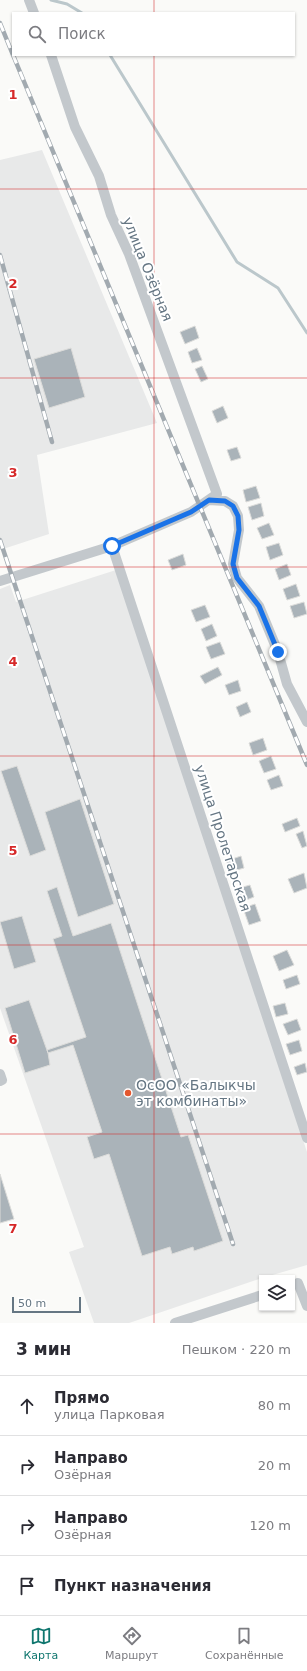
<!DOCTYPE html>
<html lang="ru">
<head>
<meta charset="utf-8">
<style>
  body { margin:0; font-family:"DejaVu Sans",sans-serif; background:#f7f7f7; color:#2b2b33 }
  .controls { position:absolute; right:12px; bottom:12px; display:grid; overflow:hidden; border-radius:0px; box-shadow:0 1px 3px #0004 }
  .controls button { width:36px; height:36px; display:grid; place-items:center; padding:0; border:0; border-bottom:1px solid #e1e1e2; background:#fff; color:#2b2b33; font:20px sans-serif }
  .scale { position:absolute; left:12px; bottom:10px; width:69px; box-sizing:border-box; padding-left:4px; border:2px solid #657683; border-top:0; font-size:11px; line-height:14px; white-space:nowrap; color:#657683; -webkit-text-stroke:3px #fff; paint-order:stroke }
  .stop { position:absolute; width:12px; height:12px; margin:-9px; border:3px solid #1a73e8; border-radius:50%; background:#fff }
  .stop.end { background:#1a73e8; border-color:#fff; box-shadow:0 1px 4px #0008 }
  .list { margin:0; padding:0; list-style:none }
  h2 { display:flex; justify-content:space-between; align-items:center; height:52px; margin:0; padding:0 16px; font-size:17px }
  h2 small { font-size:13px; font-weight:400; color:#7c7c81 }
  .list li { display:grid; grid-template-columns:26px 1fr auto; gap:12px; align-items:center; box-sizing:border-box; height:60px; padding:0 16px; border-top:1px solid #e1e1e2 }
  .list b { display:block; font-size:15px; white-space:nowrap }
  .list p { margin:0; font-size:13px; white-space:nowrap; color:#7c7c81 }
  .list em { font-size:13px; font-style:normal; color:#7c7c81 }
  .icon { flex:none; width:22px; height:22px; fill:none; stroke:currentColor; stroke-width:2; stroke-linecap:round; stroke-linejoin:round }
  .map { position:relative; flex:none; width:307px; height:1323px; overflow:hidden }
  .search { position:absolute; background:#fff; box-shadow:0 1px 3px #0004; left:12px; right:12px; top:12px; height:44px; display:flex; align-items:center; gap:10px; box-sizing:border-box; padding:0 14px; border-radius:0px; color:#7c7c81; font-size:15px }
  .sheet { height:292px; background:#fff }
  nav { display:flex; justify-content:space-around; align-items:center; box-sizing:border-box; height:56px; border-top:1px solid #e1e1e2; background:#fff; font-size:11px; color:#7c7c81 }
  nav a { display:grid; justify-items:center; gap:2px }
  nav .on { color:#0f766e }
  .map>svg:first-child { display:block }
  .built { fill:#e8e9e9 }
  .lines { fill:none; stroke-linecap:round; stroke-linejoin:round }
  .stream { stroke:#bbc7cb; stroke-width:3 }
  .building { fill:#aab3b9; stroke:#dcdcda }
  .minor { stroke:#c3c8cc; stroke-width:10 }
  .rail-casing { stroke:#a2aab0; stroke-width:4.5 }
  .rail { stroke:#fff; stroke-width:3; stroke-dasharray:9; stroke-linecap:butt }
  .route { stroke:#1a73e8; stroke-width:5 }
  .grid { fill:none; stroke:#d62828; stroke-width:1; stroke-opacity:0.55 }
  .poi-dot { fill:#e4572e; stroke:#fff; stroke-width:1.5 }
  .labels { text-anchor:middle; stroke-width:4; stroke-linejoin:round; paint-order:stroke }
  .street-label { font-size:14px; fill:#657683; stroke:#fff }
  .poi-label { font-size:14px; fill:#657683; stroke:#fff; text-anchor:start }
  .grid-label { font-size:13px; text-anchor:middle; font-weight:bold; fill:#d62828; stroke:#fff; stroke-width:4; stroke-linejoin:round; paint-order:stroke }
</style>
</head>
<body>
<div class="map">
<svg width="307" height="1323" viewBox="0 0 307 1323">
  <rect width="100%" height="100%" fill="#fafaf8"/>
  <!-- built -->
  <path class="built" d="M42 150 157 423 37 455 49 534 0 550V160Z
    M116 570 307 1152V1265L262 1278 129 1323H94L69 1252 84 1247 0 1008V589L10 585 16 602Z"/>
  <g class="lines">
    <!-- stream -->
    <path class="stream" d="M51 0 67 4 82 13
      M110 55 237 262 278 288 307 333"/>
  </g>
  <!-- building -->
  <path class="building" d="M195 326 199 338 185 344 180 332Z
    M71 348 85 397 49 408 34 359Z
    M197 348 202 360 192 363 188 352Z
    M202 366 208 379 201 382 195 369Z
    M223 406 228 418 217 423 212 411Z
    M237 447 241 458 231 461 227 450Z
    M256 486 260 498 246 502 243 490Z
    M261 503 264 516 252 520 248 507Z
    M269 523 274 535 262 539 257 528Z
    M279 543 283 555 270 560 266 547Z
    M183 554 186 565 172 570 168 560Z
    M287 564 291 575 279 580 275 569Z
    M296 584 300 596 287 600 283 589Z
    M304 602 307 614 294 618 290 606Z
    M205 605 210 617 196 622 191 610Z
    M212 624 217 636 206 641 201 629Z
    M220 642 225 654 211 659 206 647Z
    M218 667 222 675 205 684 200 676Z
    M238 680 241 691 229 695 225 685Z
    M247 702 251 712 240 717 236 707Z
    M263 738 267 750 253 755 249 743Z
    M271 756 276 769 264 773 259 761Z
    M17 766 46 850 30 856 1 771Z
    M279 775 283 786 271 790 267 780Z
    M80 799 114 904 78 917 45 812Z
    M297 818 300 826 285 832 282 824Z
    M303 831 307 846 302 848 296 834Z
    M241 856 244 868 230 872 226 861Z
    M304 873 307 888 294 893 288 879Z
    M250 885 254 897 241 902 236 889Z
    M57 887 73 936 111 923 181 1137 188 1135 223 1241 194 1251 193 1247 172 1254 170 1247 142 1256 109 1154 94 1159 87 1137 102 1132 73 1045 48 1053 47 1050 86 1037 53 939 62 936 47 891Z
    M255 904 261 921 249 925 243 908Z
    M22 916 36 962 14 969 0 922Z
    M287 950 294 965 279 971 273 956Z
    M297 975 300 984 286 989 283 980Z
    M29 1000 48 1053 50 1065 25 1073 5 1008Z
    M285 1003 288 1014 276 1017 273 1006Z
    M297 1019 301 1030 288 1035 283 1024Z
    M299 1040 302 1051 290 1055 286 1044Z
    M305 1063 307 1072 297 1075 294 1067Z
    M0 1174 14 1219 0 1223Z"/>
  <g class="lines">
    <!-- minor -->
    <path class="minor" d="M29 0 34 13
      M209 500 225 501 233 506 238 516 239 530 233 564 237 578 259 606 278 652 287 684 307 722
      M112 546 307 1138
      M0 581 112 546 191 512 217 494 129 254 111 215 99 176 75 127 51 55
      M0 1074 2 1080 0 1081
      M298 1283 307 1306
      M175 1323 262 1295"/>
    <defs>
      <path id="rail" d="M0 23 13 55
        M13 55 307 765
        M0 255 52 442
        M0 540 233 1244"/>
    </defs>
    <!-- rail casing -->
    <use href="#rail" class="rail-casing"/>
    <!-- rail -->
    <use href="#rail" class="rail"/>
  </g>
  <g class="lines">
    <!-- route -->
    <path class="route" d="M112 546 191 512 209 500 225 501 233 506 238 516 239 530 233 564 237 578 259 606 278 652"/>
  </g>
  <!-- grid -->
  <path class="grid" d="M154 0V13M154 55V1323M0 189H307M0 378H307M0 567H307M0 756H307M0 945H307M0 1134H307"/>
  <!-- markers -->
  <circle class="poi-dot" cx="128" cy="1093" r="4"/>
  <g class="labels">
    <!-- street labels -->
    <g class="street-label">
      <text transform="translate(148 269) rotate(68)" y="5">улица Озёрная</text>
      <text transform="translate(223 838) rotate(72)" y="5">улица Пролетарская</text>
    </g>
    <!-- poi labels -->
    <g class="poi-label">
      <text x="136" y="1090">ОсОО «Балыкчы<tspan x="136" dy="16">эт комбинаты»</tspan></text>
    </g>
  </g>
  <g class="grid-label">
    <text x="13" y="99">1</text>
    <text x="13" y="288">2</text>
    <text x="13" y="477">3</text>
    <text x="13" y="666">4</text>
    <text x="13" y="855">5</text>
    <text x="13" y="1044">6</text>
    <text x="13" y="1233">7</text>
  </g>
</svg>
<div class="controls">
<button><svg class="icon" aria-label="layers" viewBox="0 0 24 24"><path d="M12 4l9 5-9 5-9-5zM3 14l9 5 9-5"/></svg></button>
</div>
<div class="scale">50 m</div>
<div class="stop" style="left:112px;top:546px"></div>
<div class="stop end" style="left:278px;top:652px"></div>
<div class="search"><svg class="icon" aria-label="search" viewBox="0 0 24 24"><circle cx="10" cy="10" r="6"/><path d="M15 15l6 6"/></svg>Поиск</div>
</div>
<section class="sheet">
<h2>3 мин<small>Пешком · 220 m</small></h2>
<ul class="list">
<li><svg class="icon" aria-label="ahead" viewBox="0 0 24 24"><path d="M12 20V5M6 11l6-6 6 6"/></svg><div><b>Прямо</b><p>улица Парковая</p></div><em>80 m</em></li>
<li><svg class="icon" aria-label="right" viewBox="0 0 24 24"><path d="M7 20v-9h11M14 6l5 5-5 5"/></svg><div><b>Направо</b><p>Озёрная</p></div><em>20 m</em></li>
<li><svg class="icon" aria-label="right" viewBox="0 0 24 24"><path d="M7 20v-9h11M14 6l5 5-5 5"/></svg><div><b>Направо</b><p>Озёрная</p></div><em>120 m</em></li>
<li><svg class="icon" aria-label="arrive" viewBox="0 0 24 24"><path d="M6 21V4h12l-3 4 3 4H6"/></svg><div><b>Пункт назначения</b></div></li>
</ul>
</section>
<nav>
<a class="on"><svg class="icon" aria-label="map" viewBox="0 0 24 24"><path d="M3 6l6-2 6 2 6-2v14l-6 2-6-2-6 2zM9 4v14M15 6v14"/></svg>Карта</a>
<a><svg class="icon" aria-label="directions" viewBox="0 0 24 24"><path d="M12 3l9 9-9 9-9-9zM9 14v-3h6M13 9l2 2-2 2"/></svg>Маршрут</a>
<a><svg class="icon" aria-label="saved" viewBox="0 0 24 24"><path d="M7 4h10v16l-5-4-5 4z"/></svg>Сохранённые</a>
</nav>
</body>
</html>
